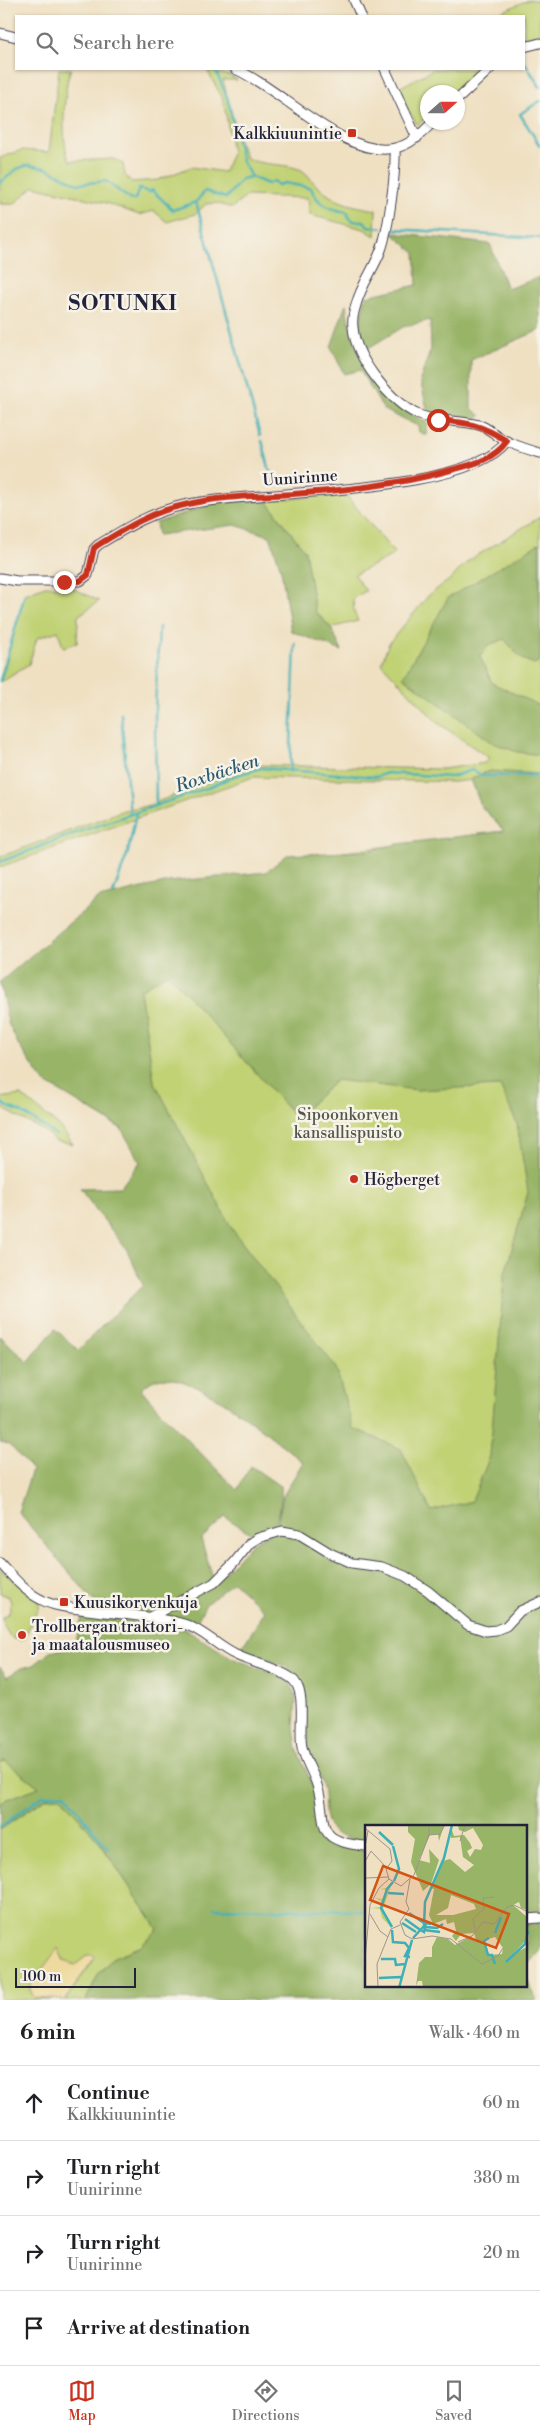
<!DOCTYPE html>
<html lang="en">
<head>
<meta charset="utf-8">
<style>
  body { margin:0; font-family:"Libre Bodoni",serif; background:#f2f2f2; color:#202124 }
  .compass { position:absolute; left:420px; top:85px; width:45px; height:45px; border-radius:50%; background:#fff; box-shadow:0 1px 4px #0004; rotate:69deg }
  .scale { position:absolute; left:15px; bottom:12px; width:121px; box-sizing:border-box; padding-left:5px; border:2px solid #22223b; border-top:0; font-size:14px; line-height:18px; white-space:nowrap; color:#22223b; -webkit-text-stroke:4px #f7f3e8; paint-order:stroke }
  .stop { position:absolute; width:15px; height:15px; margin:-11px; border:4px solid #c8321e; border-radius:50%; background:#fff }
  .stop.end { background:#c8321e; border-color:#fff; box-shadow:0 1px 5px #0008 }
  .list { margin:0; padding:0; list-style:none }
  h2 { display:flex; justify-content:space-between; align-items:center; height:65px; margin:0; padding:0 20px; font-size:21px }
  h2 small { font-size:16px; font-weight:400; color:#757577 }
  .list li { display:grid; grid-template-columns:32px 1fr auto; gap:15px; align-items:center; box-sizing:border-box; height:75px; padding:0 20px; border-top:1px solid #e0e0e0 }
  .list b { display:block; font-size:19px; white-space:nowrap }
  .list p { margin:0; font-size:16px; white-space:nowrap; color:#757577 }
  .list em { font-size:16px; font-style:normal; color:#757577 }
  .icon { flex:none; width:28px; height:28px; fill:none; stroke:currentColor; stroke-width:2; stroke-linecap:round; stroke-linejoin:round }
  .map { position:relative; flex:none; width:540px; height:2000px; overflow:hidden }
  .search { position:absolute; background:#fff; box-shadow:0 1px 4px #0004; left:15px; right:15px; top:15px; height:55px; display:flex; align-items:center; gap:12px; box-sizing:border-box; padding:0 18px; border-radius:0px; color:#757577; font-size:19px }
  .sheet { height:365px; background:#fff }
  nav { display:flex; justify-content:space-around; align-items:center; box-sizing:border-box; height:70px; border-top:1px solid #e0e0e0; background:#fff; font-size:14px; color:#757577 }
  nav a { display:grid; justify-items:center; gap:2px }
  nav .on { color:#c8321e }
  .map>svg:first-child { display:block }
  .green { fill:#c1d274; stroke:#727a58 }
  .forest { fill:#98b466; stroke:#5d6b50; fill-rule:evenodd }
  .sand { fill:#eeda9e; stroke:#887e6c }
  .lines { fill:none; stroke-linecap:round; stroke-linejoin:round }
  .stream { stroke:#3eafb7; stroke-width:2.5 }
  .minor-casing { stroke:#413e4f; stroke-width:11 }
  .minor { stroke:#fff; stroke-width:9 }
  .route { stroke:#c8321e; stroke-width:6 }
  .poi-dot { fill:#c8321e; stroke:#f7f3e8; stroke-width:2 }
  .labels { text-anchor:middle; stroke-width:5; stroke-linejoin:round; paint-order:stroke }
  .poi-label { font-size:16px; fill:#22223b; stroke:#f7f3e8; text-anchor:start }
  .street-label { font-size:16px; fill:#22223b; stroke:#f7f3e8 }
  .park-label { font-size:16px; fill:#52574c; stroke:#f7f3e8 }
  .water-label { font-size:18px; font-style:italic; fill:#2d5a6d; stroke:#f7f3e8 }
  .district-label { font-size:21px; font-weight:bold; letter-spacing:1px; fill:#22223b; stroke:#f7f3e8 }
  .inset-river { fill:none; stroke:#3eafb7; stroke-width:2.5 }
  .inset-road { fill:none; stroke:#9d948c; stroke-width:1 }
  .view { fill:#d45411; fill-opacity:0.15; stroke:#d45411; stroke-width:2.5 }
  .inset-edge { fill:none; stroke:#22223b; stroke-width:2.5 }
</style>
</head>
<body>
<div class="map">
<svg width="540" height="2000" viewBox="0 0 540 2000">
  <rect width="100%" height="100%" fill="#f7f3e8"/>
  <filter id="ink" filterUnits="userSpaceOnUse"><feTurbulence type="fractalNoise" baseFrequency=".02" numOctaves="2"/><feDisplacementMap in="SourceGraphic" scale="10" xChannelSelector="R" yChannelSelector="G"/><feConvolveMatrix kernelMatrix="1 2 1 2 8 2 1 2 1" color-interpolation-filters="sRGB"/></filter>
  <filter id="wash" filterUnits="userSpaceOnUse"><feTurbulence type="fractalNoise" baseFrequency=".0096" numOctaves="4" result="noise"/><feDisplacementMap in="SourceGraphic" scale="20" xChannelSelector="R" yChannelSelector="G"/><feGaussianBlur stdDeviation="1.12" result="paint"/><feColorMatrix in="noise" values="0 0 0 0 0 0 0 0 0 0 0 0 0 0 0 0 0 1.4 0 .05"/><feComposite in="paint" operator="in"/></filter>
  <g filter="url(#wash)">
    <rect width="100%" height="100%" fill="#efe0c2"/>
    <!-- green -->
    <path class="green" d="M528 0H540V34L524 38V16H492Z
      M59 69H71C64 83 60 147 70 161L114 159 123 164 125 175 131 182 158 180 191 167 224 172 232 153 226 114 222 97 207 70 230 76 237 80H223L238 138 246 158C262 166 282 163 299 169 306 171 311 180 316 185 337 204 350 205 376 210L375 236 364 229 310 215 308 198 247 196 232 208 216 203 206 204 195 214 167 222 154 211 139 215 106 203 34 186 14 204H0V158L22 150 49 152Z
      M434 69H478L453 92H428L427 117 417 125 397 89Z
      M345 494 395 554 354 575 366 591 353 598 354 612 358 621 331 628 315 611 305 551 267 501Z
      M540 517V1622L523 1637 262 1429 146 1274 191 1237 133 1136 47 1083 35 959 183 974 343 852 504 831 481 806 472 780 454 782 253 777 0 867V857L124 810 146 806 254 765 443 769 485 763 489 758 438 723 381 663 389 643 429 595 452 578 468 561Z
      M45 586 70 587 99 601 78 616 77 643 63 647 58 631 37 638 29 664 0 682 25 594Z
      M21 1095 59 1126 73 1144 55 1141 46 1132 5 1110 0 1103V1098Z
      M0 1569 39 1603V1607L23 1640H16L21 1633 17 1630 14 1640C7 1634 3 1625 2 1617L9 1613 11 1603 9 1597 0 1593Z
      M0 1686 66 1777 0 1823Z
      M61 1796 98 1840 158 1929 140 1947 114 1957 99 1973 86 2000H65L94 1960 88 1955 75 1965 64 1961 58 1949 29 1987 34 1998 50 2000H0V1830L46 1798Z"/>
    <!-- forest -->
    <path class="forest" d="M392 233 490 244 507 289 540 277V330L471 360V408L481 416 473 420 428 412 420 380 431 349 430 320 403 327 365 350 359 324 366 296 417 285 415 253Z
      M346 304C353 357 379 401 428 423L426 435 419 432 418 426 384 410 360 370 344 374 331 347Z
      M254 500 267 501 305 551 315 611 331 628 342 651 291 631 281 569 270 536 235 525 158 535 156 523 218 502Z
      M540 543V661L534 664 522 659 504 639 489 645 480 656 492 683 540 706V755L517 752 493 743 403 677 448 598Z
      M489 771 540 774V1914H526V1826H366V1841C356 1840 342 1839 333 1832 321 1820 327 1799 322 1784 316 1765 307 1750 305 1730 303 1712 311 1694 298 1677 286 1662 257 1657 239 1652L265 1611 233 1582 206 1604 195 1625 187 1620 157 1615 215 1583 251 1544 269 1533 277 1525 283 1496 303 1462C274 1439 195 1370 157 1379 152 1380 145 1386 141 1389L166 1418 237 1490 251 1466 281 1487C282 1508 279 1529 257 1537L225 1517 201 1539 214 1582 152 1614 102 1611 18 1512 32 1470 10 1445 0 1442V1336L28 1362 55 1329 78 1350 143 1285 127 1250 80 1189 120 1188 140 1162 121 1128 44 1082 19 1046 8 1023 0 982 99 898 169 882 266 872 287 855 367 851 398 844 504 831 481 806 471 779ZM168 973 296 1118 336 1080 417 1090 500 1086 517 1124 528 1192 504 1277 490 1456 472 1501 431 1511 401 1449 353 1428 336 1368 232 1229 154 1081 140 990Z
      M84 1614 184 1629 234 1659 276 1674 290 1683 296 1698 294 1727 297 1749 313 1787 317 1822 321 1831 327 1840 337 1845 366 1851V1986H526V1978L537 2000H86L99 1973 114 1957 140 1947 158 1929 98 1840 61 1797 46 1798 0 1830V1802L39 1787 5 1761 0 1763V1667L7 1677 21 1668 34 1665 50 1652 70 1647 77 1638 81 1620Z
      M540 1923V1950L526 1967V1924Z"/>
    <!-- sand -->
    <path class="sand" d="M58 1948 64 1961 75 1965 88 1955H94L95 1957 65 2000 34 1998 29 1987Z"/>
    <g class="lines">
      <!-- stream -->
      <path class="stream" d="M525 63 540 87
        M215 69 228 100 242 161 251 177
        M540 101 520 114 540 146
        M0 183 17 169 28 165 46 168 78 184 106 181 131 200 135 199 139 189 150 192 152 190 173 210 196 202 205 191 226 198 242 179 251 177 268 184 274 181 278 185 285 183 311 188C317 205 332 210 348 212V216L353 221H364L368 226 382 228
        M196 202 260 435
        M390 230 394 229 540 238
        M262 441 273 483
        M0 681 25 594
        M121 714 130 815
        M290 772 295 644
        M156 806 155 710 159 627
        M0 862 73 834 207 788 234 776 261 768 376 777 387 773 451 777 472 770 484 776 540 775
        M113 894 128 852 136 814
        M0 1101 6 1106 21 1112 56 1135
        M0 1827 43 1796 65 1793 108 1849
        M214 1908 366 1911"/>
    </g>
  </g>
  <g filter="url(#ink)">
    <g class="lines">
      <defs>
        <path id="minor" d="M354 0 361 16
          M0 33 16 37
          M524 47 540 43
          M235 69C279 87 347 160 395 148 411 145 422 133 433 122
          M385 69 417 138
          M458 99 490 69
          M395 149C396 172 389 228 381 250 374 269 361 285 356 305 354 311 352 320 353 327 355 358 391 403 419 415 439 423 461 419 482 426 491 430 499 438 508 442 518 446 529 450 540 453
          M0 578 17 581H80L88 575 94 549 98 545C126 528 151 512 184 505 253 489 466 497 507 441
          M0 1563C13 1577 25 1592 42 1600 55 1607 72 1608 87 1610 119 1614 152 1616 184 1624 202 1629 218 1647 236 1655 255 1664 274 1666 291 1678 308 1690 298 1728 302 1747 305 1761 313 1772 317 1785 329 1823 310 1841 366 1846
          M148 1618 214 1583 234 1563 250 1543 258 1538 282 1531 299 1534 330 1553 352 1563 382 1567 405 1576 428 1591 468 1625 486 1631 496 1630 506 1626 520 1611 540 1602
          M526 1919 540 1918"/>
      </defs>
      <!-- minor casing -->
      <use href="#minor" class="minor-casing"/>
      <!-- minor -->
      <use href="#minor" class="minor"/>
    </g>
  </g>
  <g class="lines" filter="url(#ink)">
    <!-- route -->
    <path class="route" d="M64 582 80 581 88 575 94 548 98 545C126 528 151 512 184 505 220 496 256 496 293 494 345 490 397 485 447 471 470 465 493 461 507 441 480 424 469 423 438 420"/>
  </g>
  <!-- markers -->
  <g class="poi-dot">
    <rect x="347" y="128" width="10" height="10" rx="2.5"/>
    <circle cx="354" cy="1179" r="5"/>
    <rect x="59" y="1597" width="10" height="10" rx="2.5"/>
    <circle cx="22" cy="1635" r="5"/>
  </g>
  <g class="labels">
    <!-- poi labels -->
    <g class="poi-label">
      <text x="342" y="139" text-anchor="end">Kalkkiuunintie</text>
      <text x="364" y="1185">Högberget</text>
      <text x="74" y="1608">Kuusikorvenkuja</text>
      <text x="32" y="1632">Trollbergan traktori-<tspan x="32" dy="18">ja maatalousmuseo</tspan></text>
    </g>
    <!-- street labels -->
    <g class="street-label">
      <text transform="translate(300 477) rotate(-4)" y="6">Uunirinne</text>
    </g>
    <!-- park labels -->
    <g class="park-label">
      <text x="348" y="1120">Sipoonkorven<tspan x="348" dy="18">kansallispuisto</tspan></text>
    </g>
    <!-- water labels -->
    <g class="water-label">
      <text transform="translate(217 773) rotate(-18)" y="6">Roxbäcken</text>
    </g>
    <!-- district labels -->
    <g class="district-label">
      <text x="123" y="310">SOTUNKI</text>
    </g>
  </g>
  <!-- overview -->
  <g transform="translate(365 1825)">
    <rect width="162" height="162" fill="#efe0c2"/>
    <path d="M28 56 18 84 26 98 27 111 28 118 26 102 17 93 15 84 6 83 16 82V76L10 73 17 74 21 65 15 64 21 63Z" fill="#c1d274"/>
    <path d="M43 0H79L74 16 73 9 65 10 54 35 65 38 64 24 74 35 66 59 58 66 46 37 50 14 43 7ZM85 0 89 11 99 10 105 18 107 23 102 26 105 32 110 24 116 25 118 20 108 3 100 7 94 5 93 0H162V85L156 83 154 77 148 80 162 92V114L148 129 162 122V162H58L57 156H53L51 161 54 138 60 132H67V122L72 112 83 114 90 120 103 113 111 115 109 108 96 109 91 116 87 111 91 106 89 97 82 99 81 94 68 99 64 90 69 64 65 63 78 36 85 34 100 47 109 40 98 32 95 12 86 13ZM86 70 109 79 111 84 88 90H71L83 83ZM130 112 138 123 137 129 124 130 120 115Z" fill="#98b466" fill-rule="evenodd"/>
    <path class="inset-river" d="M14 7 28 20M28 21 34 44 29 56M23 68 39 69M44 88 59 98M40 94 54 104M37 98 51 107M27 102 16 83 22 64 28 57M60 102 72 103 78 99M54 104 59 107 61 98 66 99M27 105 28 117 40 118 44 123 40 131 45 132M59 105 75 107M130 108 136 92M48 113 59 101 60 77 79 33 87 0M124 113 119 116 123 130H127L130 139M16 134H30L31 140 40 139M141 137 160 119 163 106M14 153 36 152M34 163 47 115"/>
    <path class="inset-road" d="M0 3 25 24 27 36 21 44 24 54M64 10 75 9 80 0M95 16 100 0M0 22 3 6M1 35 6 26 21 42M0 53 24 52M24 54 36 61 49 50 64 10V0M45 54 41 77 44 84 35 97 40 110 47 114 67 111 86 114 117 139 133 131 138 123M5 89 15 106 23 112M110 104 108 94 119 84 118 73 129 72M93 117 107 111 118 97 129 99 142 82 149 80 163 87M0 134 5 80 14 63 24 54M13 163 12 139 26 104 35 100"/>
    <path class="view" d="M18 41 144 89 131 123 5 75Z"/>
    <rect width="162" height="162" class="inset-edge"/>
  </g>
</svg>
<svg class="compass" viewBox="-18 -18 36 36"><path d="M0-13l5 13h-10z" fill="#e53935"/><path d="M0 13l5-13h-10z" fill="#757577"/></svg>
<div class="scale">100 m</div>
<div class="stop" style="left:438px;top:420px"></div>
<div class="stop end" style="left:64px;top:582px"></div>
<div class="search"><svg class="icon" aria-label="search" viewBox="0 0 24 24"><circle cx="10" cy="10" r="6"/><path d="M15 15l6 6"/></svg>Search here</div>
</div>
<section class="sheet">
<h2>6 min<small>Walk · 460 m</small></h2>
<ul class="list">
<li><svg class="icon" aria-label="ahead" viewBox="0 0 24 24"><path d="M12 20V5M6 11l6-6 6 6"/></svg><div><b>Continue</b><p>Kalkkiuunintie</p></div><em>60 m</em></li>
<li><svg class="icon" aria-label="right" viewBox="0 0 24 24"><path d="M7 20v-9h11M14 6l5 5-5 5"/></svg><div><b>Turn right</b><p>Uunirinne</p></div><em>380 m</em></li>
<li><svg class="icon" aria-label="right" viewBox="0 0 24 24"><path d="M7 20v-9h11M14 6l5 5-5 5"/></svg><div><b>Turn right</b><p>Uunirinne</p></div><em>20 m</em></li>
<li><svg class="icon" aria-label="arrive" viewBox="0 0 24 24"><path d="M6 21V4h12l-3 4 3 4H6"/></svg><div><b>Arrive at destination</b></div></li>
</ul>
</section>
<nav>
<a class="on"><svg class="icon" aria-label="map" viewBox="0 0 24 24"><path d="M3 6l6-2 6 2 6-2v14l-6 2-6-2-6 2zM9 4v14M15 6v14"/></svg>Map</a>
<a><svg class="icon" aria-label="directions" viewBox="0 0 24 24"><path d="M12 3l9 9-9 9-9-9zM9 14v-3h6M13 9l2 2-2 2"/></svg>Directions</a>
<a><svg class="icon" aria-label="saved" viewBox="0 0 24 24"><path d="M7 4h10v16l-5-4-5 4z"/></svg>Saved</a>
</nav>
</body>
</html>
